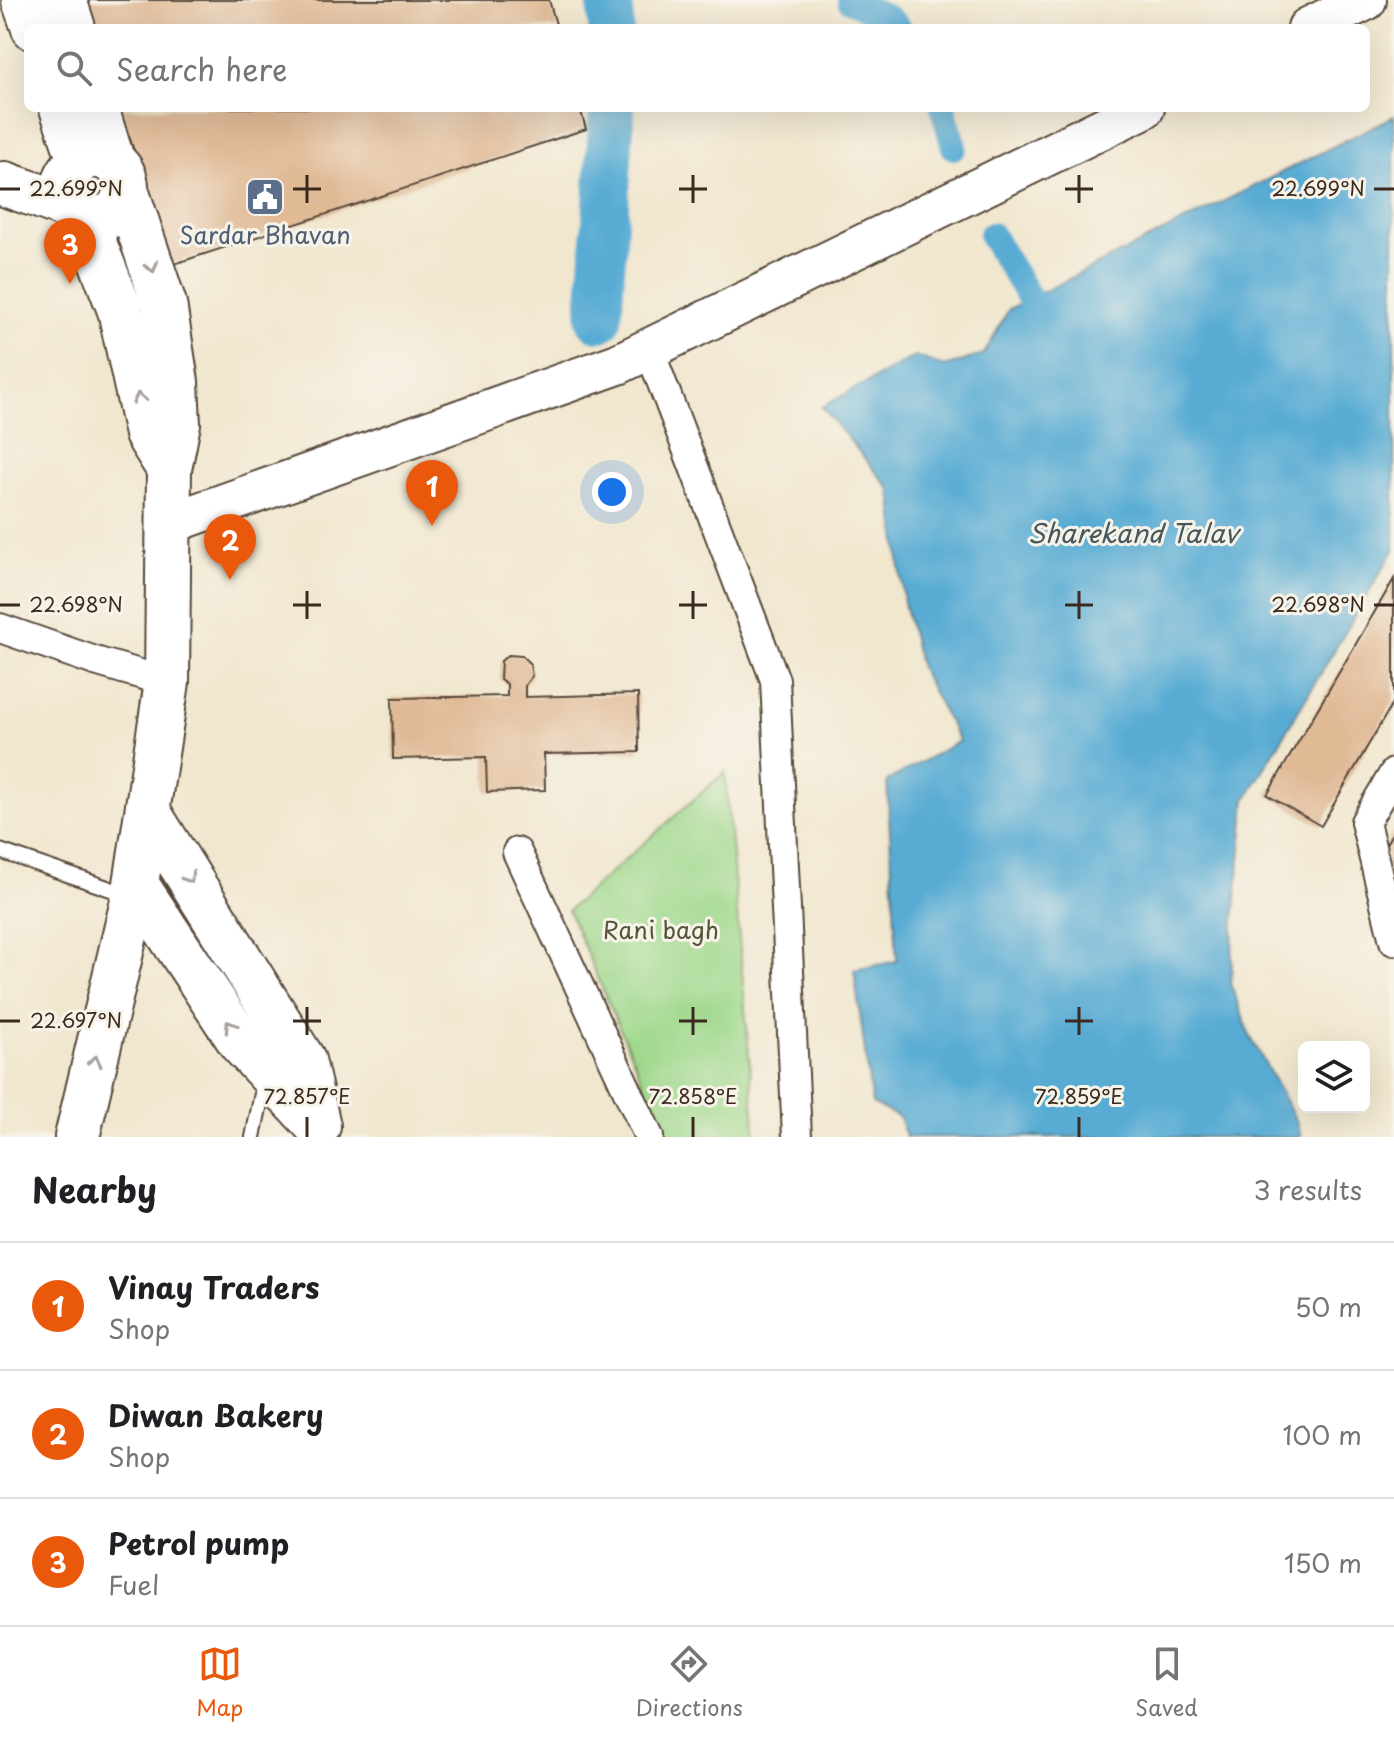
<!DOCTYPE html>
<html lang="en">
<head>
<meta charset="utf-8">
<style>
  body { margin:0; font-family:"Playpen Sans",sans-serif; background:#f2f2f2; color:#202124 }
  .controls { position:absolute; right:24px; bottom:24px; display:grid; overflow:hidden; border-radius:12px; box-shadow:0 8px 32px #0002 }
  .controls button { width:72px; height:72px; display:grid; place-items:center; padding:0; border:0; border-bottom:2px solid #e0e0e0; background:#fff; color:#202124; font:40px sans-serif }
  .you { position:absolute; left:612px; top:492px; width:28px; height:28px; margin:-20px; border:6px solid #fff; border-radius:50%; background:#1a73e8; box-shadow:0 0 0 12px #1a73e833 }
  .badge { display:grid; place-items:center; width:52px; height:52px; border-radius:50%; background:#ea580c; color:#fff; font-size:26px; font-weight:700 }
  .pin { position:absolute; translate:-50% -66px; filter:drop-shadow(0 2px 4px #0008) }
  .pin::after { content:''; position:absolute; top:42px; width:28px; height:24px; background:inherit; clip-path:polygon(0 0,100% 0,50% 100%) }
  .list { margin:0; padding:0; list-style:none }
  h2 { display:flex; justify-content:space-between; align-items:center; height:104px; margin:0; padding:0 32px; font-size:34px }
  h2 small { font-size:26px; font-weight:400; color:#757577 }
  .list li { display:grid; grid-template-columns:52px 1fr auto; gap:24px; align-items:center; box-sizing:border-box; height:128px; padding:0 32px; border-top:2px solid #e0e0e0 }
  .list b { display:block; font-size:30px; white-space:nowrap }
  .list p { margin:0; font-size:26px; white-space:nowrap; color:#757577 }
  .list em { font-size:26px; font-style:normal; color:#757577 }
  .icon { flex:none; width:44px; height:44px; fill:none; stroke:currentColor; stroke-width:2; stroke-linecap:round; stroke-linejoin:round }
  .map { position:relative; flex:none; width:1394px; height:1137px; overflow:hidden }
  .search { position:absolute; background:#fff; box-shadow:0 8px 32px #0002; left:24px; right:24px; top:24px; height:88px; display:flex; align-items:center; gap:20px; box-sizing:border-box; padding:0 28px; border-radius:12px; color:#757577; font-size:30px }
  .sheet { height:488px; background:#fff }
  nav { display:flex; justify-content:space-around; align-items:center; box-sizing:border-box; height:112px; border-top:2px solid #e0e0e0; background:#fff; font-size:22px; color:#757577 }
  nav a { display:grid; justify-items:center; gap:4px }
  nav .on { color:#ea580c }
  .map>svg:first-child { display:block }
  .green { fill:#9ed88b; stroke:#6c8154; stroke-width:2 }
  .water { fill:#59acd4; stroke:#4a6b79; stroke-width:2 }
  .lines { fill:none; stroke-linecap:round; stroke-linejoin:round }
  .canal { stroke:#59acd4; stroke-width:26 }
  .river { stroke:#59acd4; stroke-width:46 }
  .building { fill:#e0b995 }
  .service-casing { stroke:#564639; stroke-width:18 }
  .minor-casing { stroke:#564639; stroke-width:32 }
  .secondary-casing { stroke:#564639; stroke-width:44 }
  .primary-casing { stroke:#564639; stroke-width:48 }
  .service { stroke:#fff; stroke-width:14 }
  .minor { stroke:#fff; stroke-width:28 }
  .secondary { stroke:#fff; stroke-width:40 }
  .primary { stroke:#fff; stroke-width:44 }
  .oneway { stroke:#a79f9a }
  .ticks { fill:none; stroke:#3b2a1e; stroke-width:3 }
  .labels { text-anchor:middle; stroke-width:6; stroke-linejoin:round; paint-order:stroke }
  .service-label { font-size:24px; fill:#4e5e75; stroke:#f7f3e8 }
  .park-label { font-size:24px; fill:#545639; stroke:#f7f3e8 }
  .water-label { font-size:26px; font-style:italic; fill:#46585e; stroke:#f7f3e8 }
  .ticks-label { font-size:20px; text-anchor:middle; fill:#3b2a1e; stroke:#f7f3e8; stroke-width:6; stroke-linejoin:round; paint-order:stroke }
</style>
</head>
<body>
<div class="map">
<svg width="1394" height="1137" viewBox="0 0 1394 1137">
  <rect width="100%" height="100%" fill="#f7f3e8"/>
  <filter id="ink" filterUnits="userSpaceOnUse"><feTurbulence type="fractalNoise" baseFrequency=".0125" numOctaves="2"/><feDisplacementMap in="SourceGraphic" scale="16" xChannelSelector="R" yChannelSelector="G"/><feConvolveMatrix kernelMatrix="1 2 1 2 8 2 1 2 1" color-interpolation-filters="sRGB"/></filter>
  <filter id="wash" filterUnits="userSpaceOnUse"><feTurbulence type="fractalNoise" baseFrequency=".006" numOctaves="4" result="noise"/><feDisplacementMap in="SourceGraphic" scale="32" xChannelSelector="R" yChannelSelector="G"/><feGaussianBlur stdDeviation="1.8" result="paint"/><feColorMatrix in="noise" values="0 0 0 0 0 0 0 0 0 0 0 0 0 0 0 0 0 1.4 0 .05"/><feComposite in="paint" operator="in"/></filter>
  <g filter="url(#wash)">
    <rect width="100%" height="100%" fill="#f1e7cf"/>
    <!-- green -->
    <path class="green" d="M725 772 756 1137H667L568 910Z"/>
    <!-- water -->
    <path class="water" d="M1394 116V550L1246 799 1233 931 1231 985 1249 1034 1297 1122 1301 1137H906L899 1117 872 1104 854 970 897 961 887 781 959 741 920 668 904 603 891 490 822 407 915 356 945 367 984 354 1009 309Z"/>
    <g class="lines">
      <!-- canal -->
      <path class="canal" d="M850 0 889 19 899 28
        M943 108 954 147
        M991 235 1030 299"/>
      <!-- river -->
      <path class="river" d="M610 0 611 28
        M599 319 612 108"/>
    </g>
    <g id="blocks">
      <!-- building -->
      <path class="building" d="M81 0H549L557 28H90Z
        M119 108H580L586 129 174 264Z
        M1394 579V701L1321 826 1267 795Z
        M508 655 522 656 530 664 532 676 525 685V697L638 694 639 752 544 754 545 790 487 792 486 757 393 759 392 698 507 696V684L500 679 501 661Z
        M1394 830V890L1389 887 1386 844Z"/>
    </g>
  </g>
  <g filter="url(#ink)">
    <use href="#blocks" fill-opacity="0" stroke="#564639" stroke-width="2"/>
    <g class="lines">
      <defs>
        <path id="service" d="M0 851 128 895
          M253 1137 265 1079"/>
        <path id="minor" d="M649 349 775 680 797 1137
          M0 628 95 661 167 682
          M1394 773 1365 822 1394 941
          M517 852 649 1137"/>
        <path id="secondary" d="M1308 28 1366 0
          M168 524 618 364 1144 108"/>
        <path id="primary" d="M24 0 34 28
          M64 0 73 28
          M62 108 80 160
          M96 108 112 160
          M5 184C26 192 49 198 69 208 83 214 81 217 98 218 110 218 117 212 122 202 137 176 107 144 80 160 77 162 75 166 72 169 60 181 66 196 72 209
          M84 217 120 310 147 434 169 469
          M148 812 303 1060 318 1126
          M136 884 241 1043 316 1124
          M77 1137 134 897 167 682 169 469 178 424 176 382 164 304 127 193"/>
      </defs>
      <!-- service casing -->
      <use href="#service" class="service-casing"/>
      <!-- minor casing -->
      <use href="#minor" class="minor-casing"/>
      <!-- secondary casing -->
      <use href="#secondary" class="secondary-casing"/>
      <!-- primary casing -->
      <use href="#primary" class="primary-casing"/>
      <!-- service -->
      <use href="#service" class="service"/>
      <!-- minor -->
      <use href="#minor" class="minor"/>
      <!-- secondary -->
      <use href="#secondary" class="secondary"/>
      <!-- primary -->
      <use href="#primary" class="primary"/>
    </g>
    <!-- one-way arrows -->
    <defs><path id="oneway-chevron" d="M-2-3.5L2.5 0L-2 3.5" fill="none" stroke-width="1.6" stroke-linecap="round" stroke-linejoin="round" transform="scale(2)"/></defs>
    <g class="oneway">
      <use href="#oneway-chevron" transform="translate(152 267) rotate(72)"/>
      <use href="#oneway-chevron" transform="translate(139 398) rotate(-102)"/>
      <use href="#oneway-chevron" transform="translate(189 878) rotate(58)"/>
      <use href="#oneway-chevron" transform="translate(230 1026) rotate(-123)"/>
      <use href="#oneway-chevron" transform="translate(95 1061) rotate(-77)"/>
    </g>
  </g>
  <!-- ticks -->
  <path class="ticks" d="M307 175V203M693 175V203M1079 175V203M0 189H20M293 189H321M679 189H707M1065 189H1093M1374 189H1394M307 591V619M693 591V619M1079 591V619M0 605H20M293 605H321M679 605H707M1065 605H1093M1374 605H1394M307 1007V1035M693 1007V1035M1079 1007V1035M0 1021H20M293 1021H321M679 1021H707M1065 1021H1093M307 1117V1137M693 1117V1137M1079 1117V1137"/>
  <!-- icons -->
  <defs>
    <symbol id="civic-square" viewBox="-11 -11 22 22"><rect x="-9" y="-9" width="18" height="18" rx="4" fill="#5c6f8a" stroke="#f7f3e8"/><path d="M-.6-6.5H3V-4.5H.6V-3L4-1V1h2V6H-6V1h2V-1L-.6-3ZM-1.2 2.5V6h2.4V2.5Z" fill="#fff"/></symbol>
  </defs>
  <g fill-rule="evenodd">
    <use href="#civic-square" x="243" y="175" width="44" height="44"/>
  </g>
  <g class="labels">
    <!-- service labels -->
    <g class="service-label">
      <text x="265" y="244">Sardar Bhavan</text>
    </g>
    <!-- park labels -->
    <g class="park-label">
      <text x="661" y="939">Rani bagh</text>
    </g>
    <!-- water labels -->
    <g class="water-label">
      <text x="1133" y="543">Sharekand Talav</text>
    </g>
  </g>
  <g class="ticks-label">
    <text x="76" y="196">22.699°N</text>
    <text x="1318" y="196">22.699°N</text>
    <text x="76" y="612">22.698°N</text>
    <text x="1318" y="612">22.698°N</text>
    <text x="76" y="1028">22.697°N</text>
    <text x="307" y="1104">72.857°E</text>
    <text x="693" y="1104">72.858°E</text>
    <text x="1079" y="1104">72.859°E</text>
  </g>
</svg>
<div class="controls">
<button><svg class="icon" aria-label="layers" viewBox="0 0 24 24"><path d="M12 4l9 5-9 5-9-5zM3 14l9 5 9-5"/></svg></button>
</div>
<div class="you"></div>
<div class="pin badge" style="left:432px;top:526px">1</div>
<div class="pin badge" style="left:230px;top:580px">2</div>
<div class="pin badge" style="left:70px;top:284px">3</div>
<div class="search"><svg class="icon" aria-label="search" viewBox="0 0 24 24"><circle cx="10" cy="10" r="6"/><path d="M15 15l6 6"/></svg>Search here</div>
</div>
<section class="sheet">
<h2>Nearby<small>3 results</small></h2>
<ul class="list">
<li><span class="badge">1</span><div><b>Vinay Traders</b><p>Shop</p></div><em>50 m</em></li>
<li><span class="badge">2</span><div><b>Diwan Bakery</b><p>Shop</p></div><em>100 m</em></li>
<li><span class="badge">3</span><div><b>Petrol pump</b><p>Fuel</p></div><em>150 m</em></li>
</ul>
</section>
<nav>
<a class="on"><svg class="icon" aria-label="map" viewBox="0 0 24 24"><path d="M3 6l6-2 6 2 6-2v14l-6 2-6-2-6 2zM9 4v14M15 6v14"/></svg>Map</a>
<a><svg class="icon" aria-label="directions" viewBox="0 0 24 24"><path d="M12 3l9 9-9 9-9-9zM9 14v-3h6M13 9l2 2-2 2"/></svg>Directions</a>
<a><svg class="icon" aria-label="saved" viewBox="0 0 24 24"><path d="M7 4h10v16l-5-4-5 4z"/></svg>Saved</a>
</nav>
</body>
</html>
